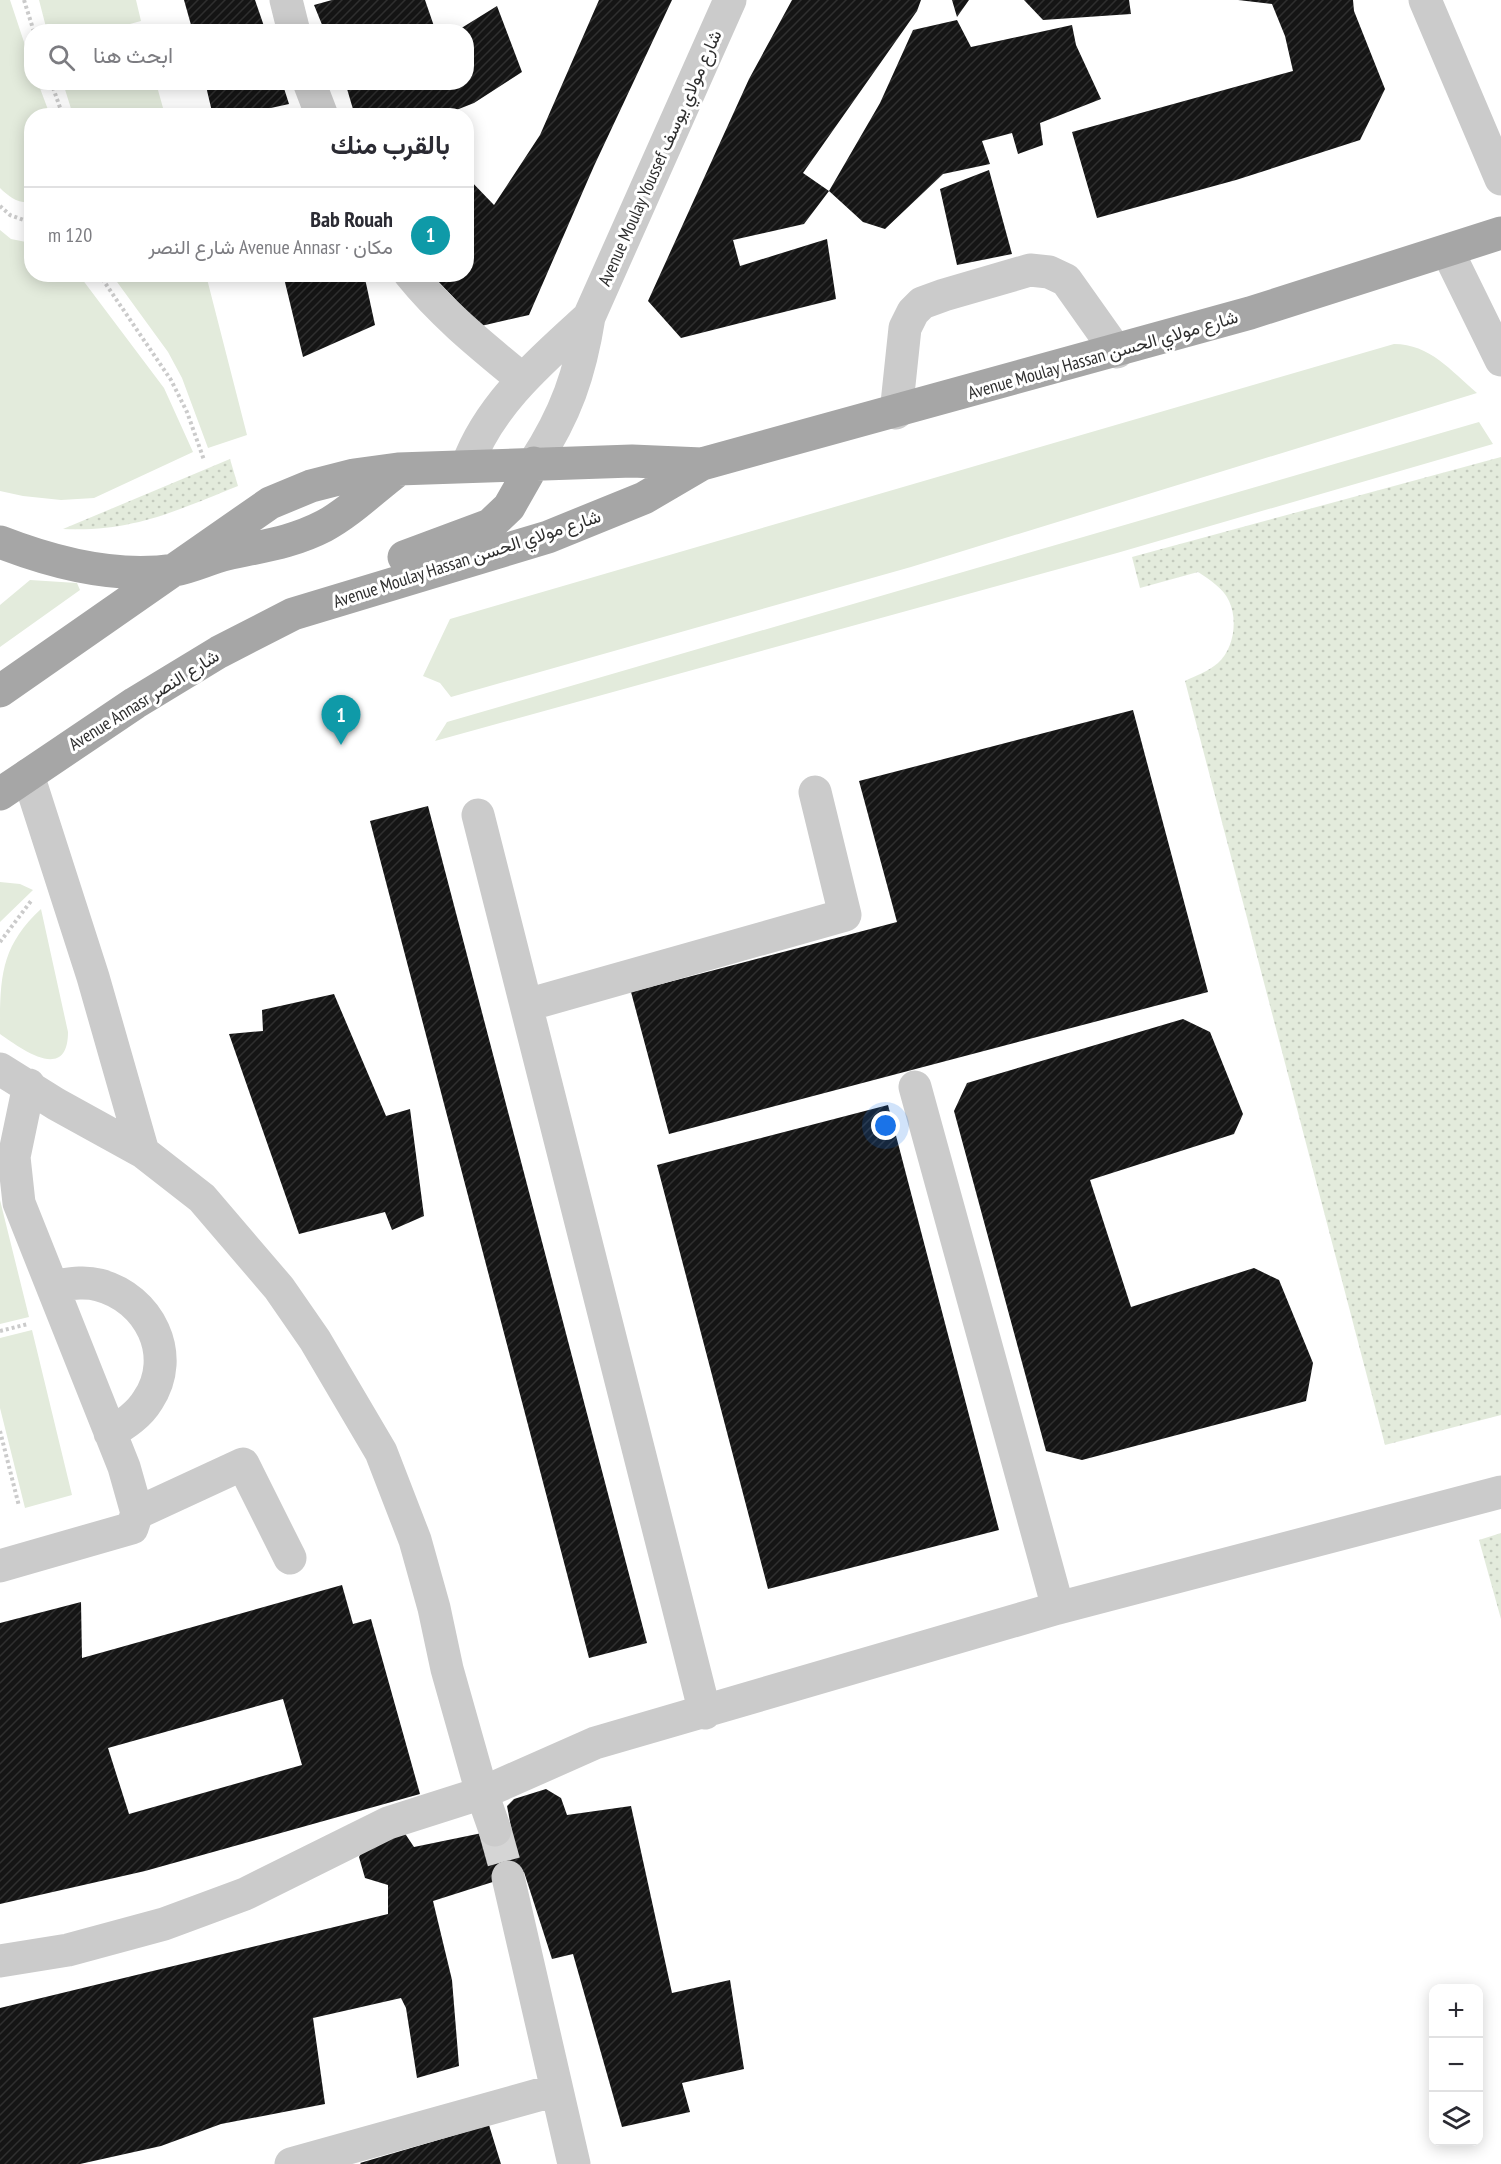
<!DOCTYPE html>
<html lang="ar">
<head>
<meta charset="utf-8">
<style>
  body { margin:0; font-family:"PT Sans Narrow",Vazirmatn,sans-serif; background:#f2f2f3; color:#2b2b33; direction:rtl }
  .controls { position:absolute; right:18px; bottom:18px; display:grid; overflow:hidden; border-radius:12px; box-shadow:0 3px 15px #0003 }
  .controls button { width:54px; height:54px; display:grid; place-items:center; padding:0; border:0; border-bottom:2px solid #e1e1e2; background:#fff; color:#2b2b33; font:30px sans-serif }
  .you { position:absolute; left:886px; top:1126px; width:21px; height:21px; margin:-15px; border:4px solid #fff; border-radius:50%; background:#1a73e8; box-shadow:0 0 0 9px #1a73e833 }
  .badge { display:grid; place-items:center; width:39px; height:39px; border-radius:50%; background:#e23333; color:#fff; font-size:20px; font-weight:700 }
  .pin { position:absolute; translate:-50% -50px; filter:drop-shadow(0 2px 3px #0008) }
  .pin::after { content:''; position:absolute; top:32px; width:21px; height:18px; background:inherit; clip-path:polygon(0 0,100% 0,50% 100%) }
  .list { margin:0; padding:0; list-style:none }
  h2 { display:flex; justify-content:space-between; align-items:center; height:78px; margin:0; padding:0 24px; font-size:26px }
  h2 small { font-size:20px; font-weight:400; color:#7c7c81 }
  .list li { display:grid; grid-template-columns:39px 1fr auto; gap:18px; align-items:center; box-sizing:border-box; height:96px; padding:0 24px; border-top:2px solid #e1e1e2 }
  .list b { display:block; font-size:22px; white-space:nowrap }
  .list p { margin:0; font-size:20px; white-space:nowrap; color:#7c7c81 }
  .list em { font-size:20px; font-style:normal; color:#7c7c81 }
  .icon { flex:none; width:33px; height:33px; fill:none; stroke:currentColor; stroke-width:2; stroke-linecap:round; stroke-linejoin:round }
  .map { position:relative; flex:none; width:1501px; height:2164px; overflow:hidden; direction:ltr }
  .search { position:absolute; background:#fff; box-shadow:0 3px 15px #0003; left:24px; top:24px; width:450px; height:66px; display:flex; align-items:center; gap:15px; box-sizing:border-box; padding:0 21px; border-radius:24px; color:#7c7c81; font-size:22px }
  .panel { position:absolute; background:#fff; box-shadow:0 3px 15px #0003; left:24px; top:108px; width:450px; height:174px; border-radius:24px; direction:rtl }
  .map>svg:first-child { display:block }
  .grass { fill:url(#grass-dots) }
  .garden { fill:#e3ebdc }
  .building { fill:url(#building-hatch); fill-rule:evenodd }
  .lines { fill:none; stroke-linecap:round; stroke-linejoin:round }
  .minor-tunnel { stroke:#d5d5d5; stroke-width:33; stroke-dasharray:33 16; stroke-linecap:butt }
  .path { stroke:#cbcbcb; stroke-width:4; stroke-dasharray:3 3; stroke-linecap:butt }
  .minor { stroke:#cbcbcb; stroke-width:33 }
  .major { stroke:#a6a6a6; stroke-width:33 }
  .labels { text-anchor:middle; stroke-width:6; stroke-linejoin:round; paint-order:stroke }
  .street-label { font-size:18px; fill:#2e2e2e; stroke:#fff }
</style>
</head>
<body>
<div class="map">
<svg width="1501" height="2164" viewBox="0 0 1501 2164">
  <defs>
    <pattern id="grass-dots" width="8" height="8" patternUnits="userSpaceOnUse" patternTransform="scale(1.5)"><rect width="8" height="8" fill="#e3ebdc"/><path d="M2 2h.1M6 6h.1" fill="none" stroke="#c3cabd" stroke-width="1.8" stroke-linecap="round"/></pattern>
    <pattern id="building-hatch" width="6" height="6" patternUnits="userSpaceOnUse" patternTransform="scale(1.5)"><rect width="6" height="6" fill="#151515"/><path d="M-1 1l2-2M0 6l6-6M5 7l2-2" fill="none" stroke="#2f2f2f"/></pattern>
  </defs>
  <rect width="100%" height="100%" fill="#fff"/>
  <!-- grass -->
  <path class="grass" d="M1501 457V1415L1385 1445 1185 681C1195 676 1209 671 1218 663 1234 649 1238 620 1229 601 1223 588 1210 580 1198 572L1140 588 1132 557Z
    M230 459 238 486C175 511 134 532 63 529Z
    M1501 1533V1619L1479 1540Z"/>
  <!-- garden -->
  <path class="garden" d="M0 0H10L31 63 32 82 38 83 50 115 32 116 31 202C19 204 9 197 0 188Z
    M39 0H136L141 21 115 28V31H47Z
    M63 83H156L165 115H73Z
    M0 230 11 239 31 243 32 274 79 275 164 388 193 452 94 498 61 500 23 496 0 491Z
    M112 275H206L247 435 208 448 182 378 168 352Z
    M1394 344C1430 344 1451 371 1477 393L911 567 451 697 440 683 423 676 450 619Z
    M1479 422 1493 444 1117 553 435 741 447 722Z
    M30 580 77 583 80 590 0 647V605Z
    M0 882 20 884 33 890 0 922Z
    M41 909 68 1032C68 1084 20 1048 0 1034 0 978 0 947 41 909Z
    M0 1200 29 1317 0 1324Z
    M32 1330 72 1495 25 1508 0 1408V1338Z"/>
  <!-- building -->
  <path class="building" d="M184 0H255L266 32H193Z
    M332 0H425L436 32H325L314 5Z
    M599 0H672L594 166 529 315 481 326 431 274H466V176L494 205 540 135Z
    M792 0H921L917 11 803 173 829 191 804 224 733 240 740 266 827 239 836 299 681 338 648 301 749 79Z
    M952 0H969L957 17Z
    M1024 0H1129L1131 14 1043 20Z
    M1238 0H1353L1354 11 1385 89 1360 140 1236 180 1097 218 1072 132 1293 71 1285 36 1272 4Z
    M497 6 522 72 474 103 441 116H355L345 82H466V32H455Z
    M957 20 971 47 1072 25 1076 45 1101 99 1040 123 1043 145 1018 154 1012 133 982 141 990 164 943 174 885 229 863 222 829 191 880 103 913 30Z
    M205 82H282L289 104 234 116H213Z
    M989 170 1012 254 957 265 940 189Z
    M283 274H364L375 325 303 357Z
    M1133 710 1208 992 669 1134 631 992 897 922 859 781Z
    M428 806 647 1643 589 1658 370 821Z
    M334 994 386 1116 410 1109 424 1216 392 1230 385 1212 299 1234 229 1034 263 1031 262 1010Z
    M1183 1019 1210 1032 1243 1114 1234 1134 1090 1180 1131 1307 1254 1268 1279 1280 1313 1363 1306 1401 1082 1460 1046 1451 954 1111 967 1083Z
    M888 1105 999 1530 768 1589 657 1165Z
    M342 1585 353 1624 371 1619 420 1794 145 1871 0 1904V1623L81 1602 82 1658ZM283 1699 302 1765 129 1814 108 1748Z
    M546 1789 561 1798 567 1815 631 1806 672 1993 730 1980 744 2069 682 2083 690 2112 622 2127 573 1954 552 1959 524 1872 433 1901 452 1980 459 2066 417 2078 406 2008 401 1998 313 2018 325 2104 221 2124 161 2146 80 2164H0V2008L388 1914V1885L365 1878 359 1857 365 1845 404 1832 414 1847 511 1827 507 1806 514 1799Z
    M489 2125 501 2164H361L360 2163Z"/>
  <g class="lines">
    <!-- minor-tunnel -->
    <path class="minor-tunnel" d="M495 1830 508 1877"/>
    <!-- path -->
    <path class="path" d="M24 0 34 32
      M51 82 63 116
      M0 206 10 215 32 223
      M99 274 171 380 187 412 204 460
      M0 942 31 901
      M0 1331 28 1324
      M0 1431 19 1506"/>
    <!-- minor -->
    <path class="minor" d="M286 0 294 32
      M1425 0 1501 179
      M309 82 322 116
      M1448 252 1501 360
      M410 274C443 315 482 346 522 379
      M896 413 905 328 913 312 922 303 944 295 1030 270 1049 272 1066 280 1117 352
      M534 463C566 414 580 374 589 317L730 0
      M467 466C489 404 543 359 589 317
      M28 775 93 977 143 1152
      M478 815 705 1713
      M527 1005 845 915 815 792
      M0 1069 56 1104 143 1152 202 1198 279 1288 315 1340 381 1452 415 1540 434 1608 447 1669 482 1793 495 1830
      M915 1087 1058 1608
      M54 1286C69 1284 84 1281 99 1285 149 1298 178 1355 148 1400 139 1415 125 1424 110 1433
      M137 1513 243 1464 290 1558
      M0 1566 132 1528 137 1513 124 1467 19 1203 14 1157 29 1085
      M508 1877 574 2164
      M0 1961 68 1950 164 1924 245 1894 388 1823 482 1793 595 1743 1058 1608 1501 1492
      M291 2164 556 2090"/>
    <!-- major -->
    <path class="major" d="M0 542C54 563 117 579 175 570 192 567 210 558 227 554 262 546 291 543 324 526 350 512 373 489 397 471
      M404 557 490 525 509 507 534 463
      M0 691 270 503 311 486 354 475 398 469 632 461 702 464
      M0 794 135 703 219 652 293 614 548 537 644 498 702 464 1250 313 1501 233"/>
  </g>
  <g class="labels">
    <!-- street labels -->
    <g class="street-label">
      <text transform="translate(660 158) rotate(-66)" y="6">Avenue Moulay Youssef شارع مولاي يوسف</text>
      <text transform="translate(1103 355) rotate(-16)" y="6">Avenue Moulay Hassan شارع مولاي الحسن</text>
      <text transform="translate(467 559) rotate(-18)" y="6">Avenue Moulay Hassan شارع مولاي الحسن</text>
      <text transform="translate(144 700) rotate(-32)" y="6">Avenue Annasr شارع النصر</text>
    </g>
  </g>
</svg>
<div class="controls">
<button>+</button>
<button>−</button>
<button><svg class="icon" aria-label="layers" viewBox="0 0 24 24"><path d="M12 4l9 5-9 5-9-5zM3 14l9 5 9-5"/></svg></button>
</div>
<div class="you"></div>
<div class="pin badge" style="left:341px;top:745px;background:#0f9aa8">1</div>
<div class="search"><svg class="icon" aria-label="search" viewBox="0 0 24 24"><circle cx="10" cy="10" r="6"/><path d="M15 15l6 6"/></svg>ابحث هنا</div>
<section class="panel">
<h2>بالقرب منك<small></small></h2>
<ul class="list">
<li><span class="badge" style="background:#0f9aa8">1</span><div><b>Bab Rouah</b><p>مكان · Avenue Annasr شارع النصر</p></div><em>120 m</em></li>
</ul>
</section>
</div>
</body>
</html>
